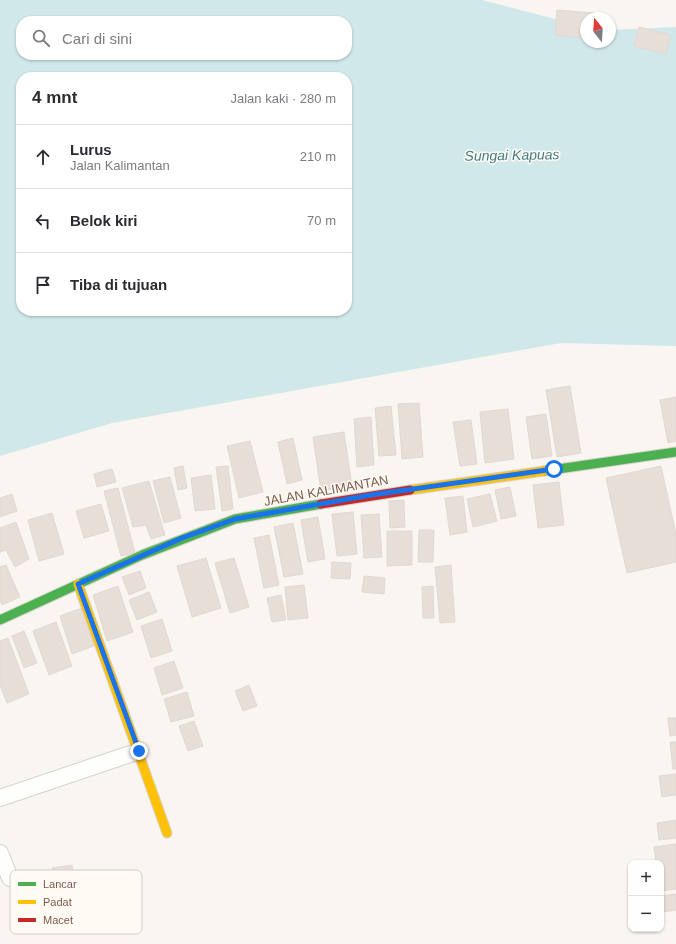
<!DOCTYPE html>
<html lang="id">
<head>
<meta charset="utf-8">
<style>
  body { margin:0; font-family:Arial,sans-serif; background:#f2f2f3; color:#2b2b33 }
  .controls { position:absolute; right:12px; bottom:12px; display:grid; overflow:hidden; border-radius:8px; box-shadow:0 1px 3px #0004 }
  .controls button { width:36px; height:36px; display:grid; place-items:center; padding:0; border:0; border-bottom:1px solid #e1e1e2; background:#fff; color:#2b2b33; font:20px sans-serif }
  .compass { position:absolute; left:580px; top:12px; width:36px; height:36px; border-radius:50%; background:#fff; box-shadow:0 1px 3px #0004; rotate:343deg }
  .stop { position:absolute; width:12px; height:12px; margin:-9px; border:3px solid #1a73e8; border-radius:50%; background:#fff }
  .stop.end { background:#1a73e8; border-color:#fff; box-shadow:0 1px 4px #0008 }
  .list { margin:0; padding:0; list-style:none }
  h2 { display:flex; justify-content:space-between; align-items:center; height:52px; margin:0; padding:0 16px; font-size:17px }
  h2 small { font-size:13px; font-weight:400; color:#7c7c81 }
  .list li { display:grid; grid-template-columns:26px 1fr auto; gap:12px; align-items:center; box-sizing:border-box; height:64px; padding:0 16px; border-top:1px solid #e1e1e2 }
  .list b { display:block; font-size:15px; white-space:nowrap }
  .list p { margin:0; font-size:13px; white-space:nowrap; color:#7c7c81 }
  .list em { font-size:13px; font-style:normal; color:#7c7c81 }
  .icon { flex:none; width:22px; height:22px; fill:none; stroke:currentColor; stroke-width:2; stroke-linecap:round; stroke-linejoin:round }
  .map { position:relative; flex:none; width:676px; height:944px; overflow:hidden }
  .search { position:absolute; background:#fff; box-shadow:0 1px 3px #0004; left:16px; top:16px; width:336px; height:44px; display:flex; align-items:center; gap:10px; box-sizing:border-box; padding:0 14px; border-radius:16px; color:#7c7c81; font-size:15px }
  .panel { position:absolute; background:#fff; box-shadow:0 1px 3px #0004; left:16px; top:72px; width:336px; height:244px; border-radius:16px }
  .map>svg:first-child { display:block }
  .water { fill:#d0e8ea; fill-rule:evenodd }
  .building { fill:#e6ded7; stroke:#e2d8d2 }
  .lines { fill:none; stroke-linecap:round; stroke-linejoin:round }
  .street-casing { stroke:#d7d1cb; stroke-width:18 }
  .fast-casing { stroke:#d9d2cb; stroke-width:11 }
  .slow-casing { stroke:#d9d2cb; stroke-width:11 }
  .jam-casing { stroke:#d9d2cb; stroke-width:11 }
  .street { stroke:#fefefd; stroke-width:16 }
  .fast { stroke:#4caf50; stroke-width:9 }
  .slow { stroke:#ffc107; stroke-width:9 }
  .jam { stroke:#c62828; stroke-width:9 }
  .route { stroke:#1a73e8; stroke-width:5 }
  .labels { text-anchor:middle; stroke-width:3; stroke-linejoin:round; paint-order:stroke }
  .street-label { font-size:13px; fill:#7a5c4d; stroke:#fffaf3 }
  .water-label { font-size:14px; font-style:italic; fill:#437c86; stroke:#fffaf3 }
  .key { fill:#fffaf3; stroke:#d7cbc1; stroke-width:1 }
  .key-label { font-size:11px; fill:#7a5c4d }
</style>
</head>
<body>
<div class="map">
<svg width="676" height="944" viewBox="0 0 676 944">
  <rect width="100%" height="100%" fill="#f9f5f0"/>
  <!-- water -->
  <path class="water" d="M0 0H482L586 27V42H610V30L676 27V346L561 343 112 423 0 456ZM21 21H347V55H21ZM21 77H347V311H21Z"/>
  <!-- building -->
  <path class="building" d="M557 10 595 13V18H586V38L555 35Z
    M639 27 671 35 666 54 634 46Z
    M570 386 581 453 557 457 546 390Z
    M676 397V441L668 443 660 400Z
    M419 403 423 457 402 459 398 404Z
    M391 406 396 455 379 456 375 408Z
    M508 409 514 459 485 463 480 412Z
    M546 414 552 456 532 459 526 417Z
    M371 417 374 465 357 467 354 419Z
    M471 420 477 464 460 466 453 422Z
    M344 432 352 486 321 491 313 437Z
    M293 438 302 480 287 484 278 442Z
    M250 441 263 492 239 498 227 446Z
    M183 466 187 488 178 490 174 468Z
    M228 466 233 509 222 511 216 467Z
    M661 466 676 534V562L627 573 606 478Z
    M112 469 116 482 97 487 94 474Z
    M211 475 215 509 195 511 191 478Z
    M170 477 181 518 164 523 153 481Z
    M149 481 165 535 151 539 146 525 133 527 122 488Z
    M559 482 564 525 538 528 533 485Z
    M510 487 516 516 501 519 495 490Z
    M118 488 135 553 121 556 104 491Z
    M12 494 17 511 0 517V498Z
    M490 494 497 521 473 527 467 499Z
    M463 496 467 532 450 535 445 498Z
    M404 500 405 527 390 528 389 501Z
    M101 504 109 531 84 538 76 511Z
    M353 512 357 554 337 556 332 514Z
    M52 513 64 554 39 561 28 520Z
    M379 514 382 557 364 558 361 515Z
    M318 517 325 559 308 562 301 520Z
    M16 522 29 559 15 567 6 550 0 552V528Z
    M293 523 303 574 284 577 274 527Z
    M419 530H434L433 562H418Z
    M387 531H412V565L387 566Z
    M269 535 279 585 264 588 254 538Z
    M206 558 221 608 192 617 177 566Z
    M234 558 249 607 230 613 215 563Z
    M332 562 351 563 350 579 331 578Z
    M6 565 20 597 2 605 0 600V567Z
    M451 565 455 622 440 623 435 567Z
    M140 571 146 588 129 595 122 577Z
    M364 576 385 578 384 594 362 592Z
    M304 585 308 618 288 620 285 587Z
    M118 586 133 632 107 641 93 595Z
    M433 586 434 618H423L422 587Z
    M149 592 157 612 137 620 129 600Z
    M281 595 286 620 272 622 267 598Z
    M82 608 94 646 72 654 60 616Z
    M162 619 172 651 151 658 141 626Z
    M56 622 72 666 49 675 33 631Z
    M24 631 37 663 24 668 12 636Z
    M8 638 29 694 7 703 0 685V641Z
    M174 661 183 688 162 695 154 668Z
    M249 685 257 706 243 711 235 691Z
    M187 692 194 716 171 722 164 699Z
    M668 718H676V735L670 736Z
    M194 721 203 746 188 751 179 726Z
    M670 742H676V769H673Z
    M676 774V795L662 797 659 776Z
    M676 820V838L659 840 657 823Z
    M676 844V889L661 891V863H656L654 847Z
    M72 865 77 902 57 905 52 868Z
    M676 894V910L663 912 661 896Z"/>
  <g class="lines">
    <defs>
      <path id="street" d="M0 798 139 751
        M0 853 10 878"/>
      <path id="fast" d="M544 471 676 452
        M0 620 142 555 235 519 321 504"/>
      <path id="slow" d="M410 490 544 471
        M78 584 167 833"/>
      <path id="jam" d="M321 504 410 490"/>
    </defs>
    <!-- street casing -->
    <use href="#street" class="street-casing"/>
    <!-- fast casing -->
    <use href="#fast" class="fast-casing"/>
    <!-- slow casing -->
    <use href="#slow" class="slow-casing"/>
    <!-- jam casing -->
    <use href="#jam" class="jam-casing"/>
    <!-- street -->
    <use href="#street" class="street"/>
    <!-- fast -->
    <use href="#fast" class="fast"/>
    <!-- slow -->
    <use href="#slow" class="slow"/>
    <!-- jam -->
    <use href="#jam" class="jam"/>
  </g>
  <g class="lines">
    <!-- route -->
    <path class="route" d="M139 751 78 584 182 538 235 519 371 495 554 469"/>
  </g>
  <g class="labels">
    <!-- street labels -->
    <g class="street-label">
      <text transform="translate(326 490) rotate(-10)" y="5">JALAN KALIMANTAN</text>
    </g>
    <!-- water labels -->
    <g class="water-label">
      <text transform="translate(512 155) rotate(-1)" y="5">Sungai Kapuas</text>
    </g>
  </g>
  <!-- legend -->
  <rect x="10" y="870" width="132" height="64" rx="6" class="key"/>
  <rect x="18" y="882" width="18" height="4" fill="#4caf50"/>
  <rect x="18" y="900" width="18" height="4" fill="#ffc107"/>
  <rect x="18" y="918" width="18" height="4" fill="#c62828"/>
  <g class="key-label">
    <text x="43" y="888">Lancar</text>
    <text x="43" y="906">Padat</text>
    <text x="43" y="924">Macet</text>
  </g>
</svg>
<div class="controls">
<button>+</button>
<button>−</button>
</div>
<svg class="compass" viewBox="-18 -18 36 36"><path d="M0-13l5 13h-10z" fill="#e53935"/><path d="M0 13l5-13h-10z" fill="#7c7c81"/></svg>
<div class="stop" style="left:554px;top:469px"></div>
<div class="stop end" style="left:139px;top:751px"></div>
<div class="search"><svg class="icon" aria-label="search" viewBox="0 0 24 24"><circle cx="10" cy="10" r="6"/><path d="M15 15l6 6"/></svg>Cari di sini</div>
<section class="panel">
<h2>4 mnt<small>Jalan kaki · 280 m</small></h2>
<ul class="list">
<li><svg class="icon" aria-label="ahead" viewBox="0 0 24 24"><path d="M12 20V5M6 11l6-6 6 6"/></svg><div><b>Lurus</b><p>Jalan Kalimantan</p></div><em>210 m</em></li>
<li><svg class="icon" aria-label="left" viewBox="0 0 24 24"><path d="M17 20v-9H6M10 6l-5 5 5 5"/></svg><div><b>Belok kiri</b></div><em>70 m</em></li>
<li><svg class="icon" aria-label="arrive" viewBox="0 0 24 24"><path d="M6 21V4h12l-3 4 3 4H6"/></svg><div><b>Tiba di tujuan</b></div></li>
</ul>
</section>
</div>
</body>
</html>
